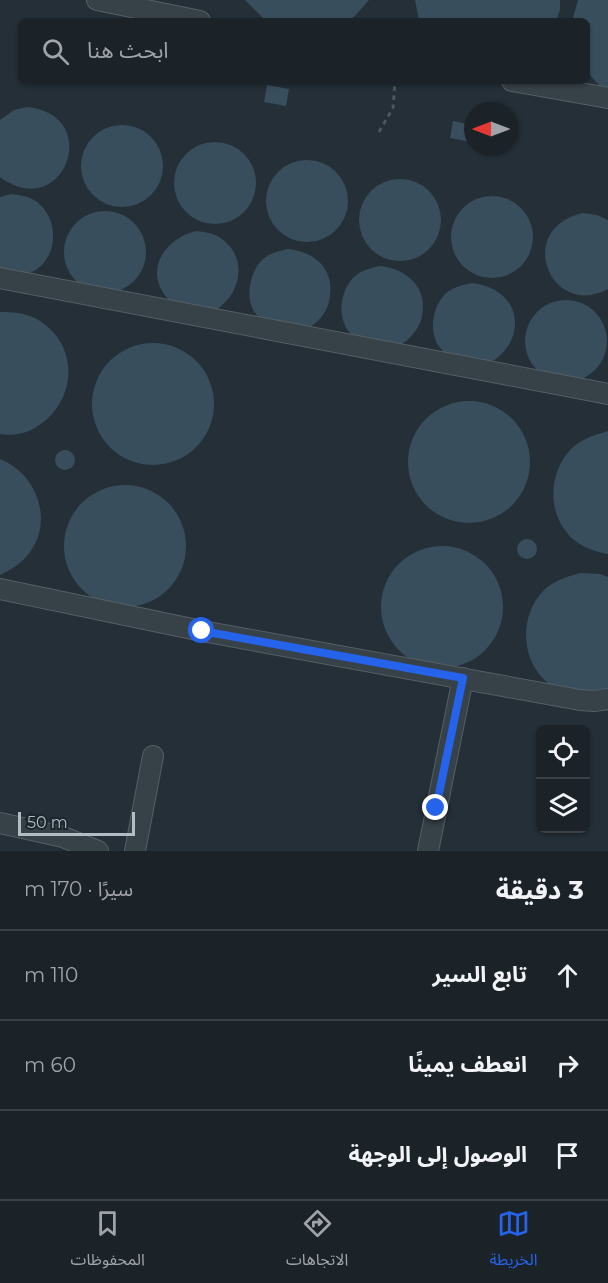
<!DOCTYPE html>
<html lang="ar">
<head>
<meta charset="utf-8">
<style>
  body { margin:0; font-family:Montserrat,"Noto Sans Arabic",sans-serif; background:#282f35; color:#f1f3f6; direction:rtl }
  .controls { position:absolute; right:18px; bottom:18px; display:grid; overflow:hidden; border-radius:9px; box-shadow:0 2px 4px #0004 }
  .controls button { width:54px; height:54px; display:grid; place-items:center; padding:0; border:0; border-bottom:2px solid #394046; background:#1b2329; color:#f1f3f6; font:30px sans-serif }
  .compass { position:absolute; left:464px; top:102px; width:54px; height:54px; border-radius:50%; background:#1b2329; box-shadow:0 2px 4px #0004; rotate:270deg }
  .scale { position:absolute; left:18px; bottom:15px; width:117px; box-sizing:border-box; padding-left:6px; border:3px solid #b2bcc4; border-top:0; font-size:16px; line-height:21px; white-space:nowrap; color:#b2bcc4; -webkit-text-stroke:4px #1c262d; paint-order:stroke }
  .stop { position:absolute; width:18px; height:18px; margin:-14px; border:4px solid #2563eb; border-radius:50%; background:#fff }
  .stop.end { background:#2563eb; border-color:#fff; box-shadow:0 2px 6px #0008 }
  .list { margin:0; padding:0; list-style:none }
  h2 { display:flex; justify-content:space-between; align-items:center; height:78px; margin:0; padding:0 24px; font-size:26px }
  h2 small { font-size:20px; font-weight:400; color:#a0a4a8 }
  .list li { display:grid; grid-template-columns:39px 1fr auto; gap:18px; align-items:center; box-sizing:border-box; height:90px; padding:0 24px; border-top:2px solid #394046 }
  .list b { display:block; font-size:22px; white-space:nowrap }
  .list em { font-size:20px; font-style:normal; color:#a0a4a8 }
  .icon { flex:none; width:33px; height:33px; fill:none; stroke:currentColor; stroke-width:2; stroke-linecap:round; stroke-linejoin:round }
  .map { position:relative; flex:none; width:608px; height:851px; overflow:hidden; direction:ltr }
  .search { position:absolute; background:#1b2329; box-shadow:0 2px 4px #0004; left:18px; right:18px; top:18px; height:66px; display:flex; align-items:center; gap:15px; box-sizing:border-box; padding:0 21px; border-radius:9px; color:#a0a4a8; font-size:22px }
  .sheet { height:348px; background:#1b2329 }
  nav { display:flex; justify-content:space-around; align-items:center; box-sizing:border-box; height:84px; border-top:2px solid #394046; background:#1b2329; font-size:16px; color:#a0a4a8 }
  nav a { display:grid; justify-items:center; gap:3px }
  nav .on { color:#2563eb }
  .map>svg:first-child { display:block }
  .water { fill:#394e5d }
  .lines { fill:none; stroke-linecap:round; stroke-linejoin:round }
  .minor-casing { stroke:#555f66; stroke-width:22 }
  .path { stroke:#475a59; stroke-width:3; stroke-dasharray:4.5 4.5; stroke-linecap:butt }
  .minor { stroke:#374148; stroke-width:20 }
  .route { stroke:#2563eb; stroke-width:8 }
</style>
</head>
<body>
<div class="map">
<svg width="608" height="851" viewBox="0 0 608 851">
  <rect width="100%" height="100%" fill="#242f37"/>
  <!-- water -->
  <path class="water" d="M245 0H369L355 16 347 21H266Z
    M415 0H560V10L556 21H419Z
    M578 0H608V90L600 86 587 72V21H572Z
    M267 85 289 89 286 106 264 102Z
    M27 107C105 115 63 224 0 177V120L14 110Z
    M453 121 473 125 472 142 450 138Z
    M81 166a41 41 0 1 1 82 0a41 41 0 1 1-82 0Z
    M174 183a41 41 0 1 1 82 0a41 41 0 1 1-82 0Z
    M266 201a41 41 0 1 1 82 0a41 41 0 1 1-82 0Z
    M359 220a41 41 0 1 1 82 0a41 41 0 1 1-82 0Z
    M11 194C20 195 29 196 37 202 63 222 57 268 23 275 16 277 7 275 0 274V197Z
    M451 237a41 41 0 1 1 82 0a41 41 0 1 1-82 0Z
    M64 252a41 41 0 1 1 82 0a41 41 0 1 1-82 0Z
    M583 213 597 215 608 220V289C551 320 513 229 583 213Z
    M196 231C205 232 214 233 222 239 245 255 243 288 222 305 219 309 211 313 206 312 201 312 194 309 188 307 182 305 172 304 168 299 143 271 164 239 196 231Z
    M288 249C317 252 336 271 329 301 327 314 312 331 298 330 291 330 282 326 276 324 272 323 266 322 263 320 242 308 248 273 263 259 270 253 279 251 288 249Z
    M380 266C408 269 430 289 421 320 418 331 405 346 392 347 385 348 376 343 369 341 364 340 356 339 352 335 336 320 339 291 355 276 362 270 371 268 380 266Z
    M472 283C500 286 522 306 513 336 509 348 497 362 484 364 477 365 467 360 461 358 456 357 448 356 444 352 427 337 431 308 446 293 454 287 462 285 472 283Z
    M525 341a41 41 0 1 1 82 0a41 41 0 1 1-82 0Z
    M0 312C14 312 28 313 40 321 83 349 75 408 31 430 23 434 10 436 0 434Z
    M92 404a61 61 0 1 1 122 0a61 61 0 1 1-122 0Z
    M408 462a61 61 0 1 1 122 0a61 61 0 1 1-122 0Z
    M608 431V554C596 552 584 548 574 540 547 517 547 474 571 449 581 439 595 435 608 431Z
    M55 460a10 10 0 1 1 20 0a10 10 0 1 1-20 0Z
    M0 459C36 473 54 519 30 552 22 563 12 569 0 575Z
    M64 546a61 61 0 1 1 122 0a61 61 0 1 1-122 0Z
    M517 549a10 10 0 1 1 20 0a10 10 0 1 1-20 0Z
    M381 607a61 61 0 1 1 122 0a61 61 0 1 1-122 0Z
    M580 573 600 574 608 577V692C596 692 572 695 562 691 522 675 515 621 543 591 553 581 566 577 580 573Z"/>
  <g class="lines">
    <defs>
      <path id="minor" d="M97 0 200 21
        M512 81 608 98
        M0 278 608 394
        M0 589 202 631 580 700 595 701 608 699
        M0 823 63 837 98 851
        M135 851 153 756
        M428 851 463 678"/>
    </defs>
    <!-- minor casing -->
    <use href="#minor" class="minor-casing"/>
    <!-- path -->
    <path class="path" d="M379 132 393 108 395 81"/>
    <!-- minor -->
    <use href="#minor" class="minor"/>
  </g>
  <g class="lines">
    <!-- route -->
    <path class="route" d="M202 631 463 678 436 808"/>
  </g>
</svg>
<div class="controls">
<button><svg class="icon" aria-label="locate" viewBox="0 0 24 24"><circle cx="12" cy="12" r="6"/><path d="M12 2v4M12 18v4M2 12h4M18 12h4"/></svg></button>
<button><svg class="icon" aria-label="layers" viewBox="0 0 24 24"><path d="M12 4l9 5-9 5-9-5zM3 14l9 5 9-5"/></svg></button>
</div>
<svg class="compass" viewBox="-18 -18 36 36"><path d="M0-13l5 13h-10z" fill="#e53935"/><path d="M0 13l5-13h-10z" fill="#a0a4a8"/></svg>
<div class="scale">50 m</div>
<div class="stop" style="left:202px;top:631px"></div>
<div class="stop end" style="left:436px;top:808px"></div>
<div class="search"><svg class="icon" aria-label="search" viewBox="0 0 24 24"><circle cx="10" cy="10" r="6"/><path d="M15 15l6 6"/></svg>ابحث هنا</div>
</div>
<section class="sheet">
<h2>3 دقيقة<small>سيرًا · 170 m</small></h2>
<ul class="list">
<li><svg class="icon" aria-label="ahead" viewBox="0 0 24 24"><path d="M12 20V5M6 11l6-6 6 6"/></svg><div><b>تابع السير</b></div><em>110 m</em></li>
<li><svg class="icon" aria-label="right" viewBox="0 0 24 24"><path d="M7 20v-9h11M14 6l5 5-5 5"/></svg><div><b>انعطف يمينًا</b></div><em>60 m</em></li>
<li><svg class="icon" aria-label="arrive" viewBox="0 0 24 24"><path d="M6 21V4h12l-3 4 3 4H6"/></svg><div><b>الوصول إلى الوجهة</b></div></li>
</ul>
</section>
<nav>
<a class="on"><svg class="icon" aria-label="map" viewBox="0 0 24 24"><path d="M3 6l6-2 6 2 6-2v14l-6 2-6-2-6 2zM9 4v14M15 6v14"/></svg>الخريطة</a>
<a><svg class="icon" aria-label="directions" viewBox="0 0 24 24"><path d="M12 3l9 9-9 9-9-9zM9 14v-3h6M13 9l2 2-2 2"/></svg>الاتجاهات</a>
<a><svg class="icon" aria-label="saved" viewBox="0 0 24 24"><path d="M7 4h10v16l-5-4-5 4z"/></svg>المحفوظات</a>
</nav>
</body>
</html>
